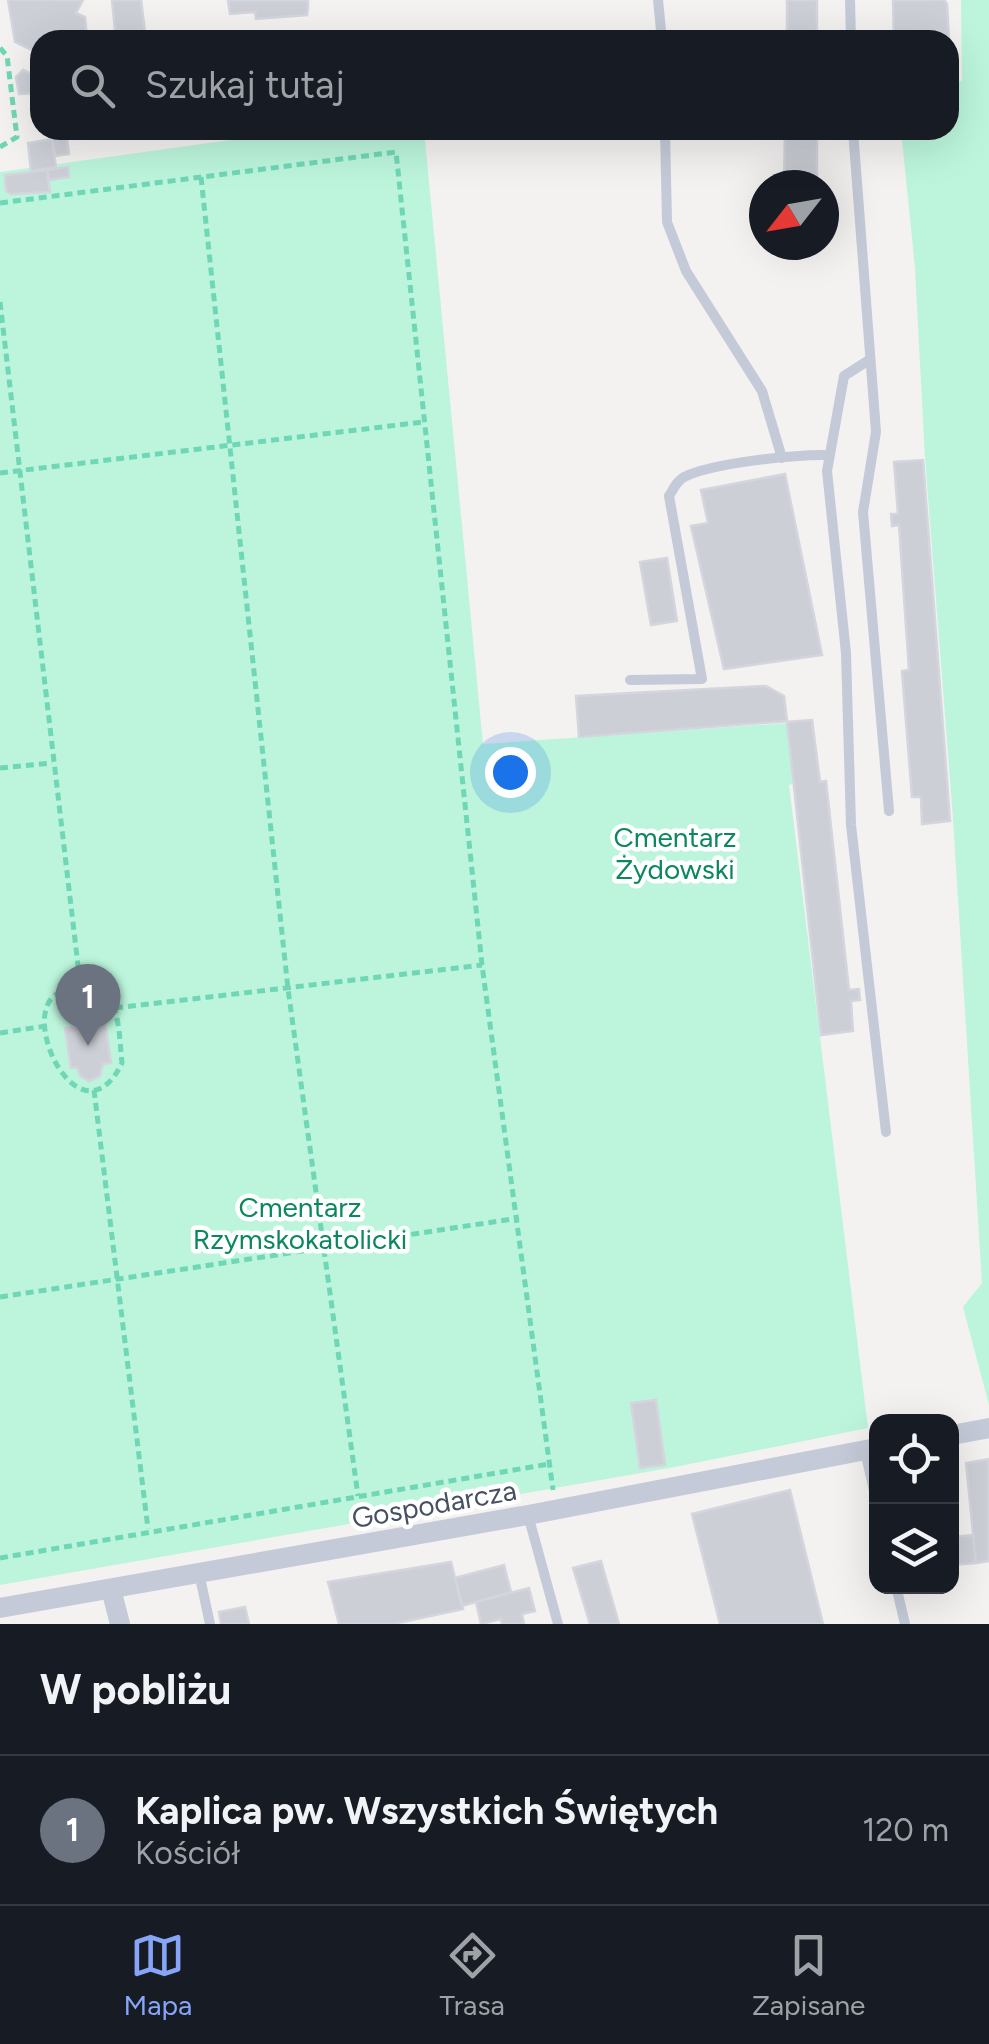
<!DOCTYPE html>
<html lang="pl">
<head>
<meta charset="utf-8">
<style>
  body { margin:0; font-family:Figtree,sans-serif; background:#242831; color:#f1f3f6 }
  .controls { position:absolute; right:30px; bottom:30px; display:grid; overflow:hidden; border-radius:20px; box-shadow:0 10px 40px #0002 }
  .controls button { width:90px; height:90px; display:grid; place-items:center; padding:0; border:0; border-bottom:2px solid #363941; background:#171b24; color:#f1f3f6; font:50px sans-serif }
  .compass { position:absolute; left:749px; top:170px; width:90px; height:90px; border-radius:50%; background:#171b24; box-shadow:0 10px 40px #0002; rotate:239deg }
  .you { position:absolute; left:510px; top:772px; width:35px; height:35px; margin:-25px; border:8px solid #fff; border-radius:50%; background:#1a73e8; box-shadow:0 0 0 15px #1a73e833 }
  .badge { display:grid; place-items:center; width:65px; height:65px; border-radius:50%; background:#87a5f8; color:#fff; font-size:32px; font-weight:700 }
  .pin { position:absolute; translate:-50% -82px; filter:drop-shadow(0 2px 5px #0008) }
  .pin::after { content:''; position:absolute; top:52px; width:35px; height:30px; background:inherit; clip-path:polygon(0 0,100% 0,50% 100%) }
  .list { margin:0; padding:0; list-style:none }
  h2 { display:flex; justify-content:space-between; align-items:center; height:130px; margin:0; padding:0 40px; font-size:42px }
  h2 small { font-size:32px; font-weight:400; color:#9ea1a6 }
  .list li { display:grid; grid-template-columns:65px 1fr auto; gap:30px; align-items:center; box-sizing:border-box; height:150px; padding:0 40px; border-top:2px solid #363941 }
  .list b { display:block; font-size:38px; white-space:nowrap }
  .list p { margin:0; font-size:32px; white-space:nowrap; color:#9ea1a6 }
  .list em { font-size:32px; font-style:normal; color:#9ea1a6 }
  .icon { flex:none; width:55px; height:55px; fill:none; stroke:currentColor; stroke-width:2; stroke-linecap:round; stroke-linejoin:round }
  .map { position:relative; flex:none; width:989px; height:1624px; overflow:hidden }
  .search { position:absolute; background:#171b24; box-shadow:0 10px 40px #0002; left:30px; right:30px; top:30px; height:110px; display:flex; align-items:center; gap:25px; box-sizing:border-box; padding:0 35px; border-radius:30px; color:#9ea1a6; font-size:38px }
  .sheet { height:280px; background:#171b24 }
  nav { display:flex; justify-content:space-around; align-items:center; box-sizing:border-box; height:140px; border-top:2px solid #363941; background:#171b24; font-size:28px; color:#9ea1a6 }
  nav a { display:grid; justify-items:center; gap:5px }
  nav .on { color:#87a5f8 }
  .map>svg:first-child { display:block }
  .green { fill:#bcf5dc }
  .building { fill:#cdcfd7; stroke:#d4d5dd; stroke-width:2.5 }
  .lines { fill:none; stroke-linecap:round; stroke-linejoin:round }
  .path { stroke:#70d7b6; stroke-width:5; stroke-dasharray:8 5; stroke-linecap:butt }
  .lane { stroke:#c4cad7; stroke-width:10 }
  .street { stroke:#c4cad7; stroke-width:20 }
  .labels { text-anchor:middle; stroke-width:9; stroke-linejoin:round; paint-order:stroke }
  .park-label { font-size:28px; fill:#0d875f; stroke:#fff }
  .street-label { font-size:28px; fill:#475061; stroke:#fff }
</style>
</head>
<body>
<div class="map">
<svg width="989" height="1624" viewBox="0 0 989 1624">
  <rect width="100%" height="100%" fill="#f4f1f1"/>
  <!-- green -->
  <path class="green" d="M961 0H989V1405L963 1307 982 1283 953 819 925 458 915 268 901 130H949V82L962 81Z
    M302 130H424L483 744 787 723 793 784 789 785 868 1428 675 1467 0 1585V172Z"/>
  <!-- building -->
  <path class="building" d="M8 0H83L76 13 85 17 87 40H40V54L15 42Z
    M112 0H141L146 40H116Z
    M228 0H308V8L307 15 256 19 255 12 230 14Z
    M787 0H817V40H787Z
    M893 0H944L947 4 949 40H894Z
    M23 70 40 78V93L19 94 16 77Z
    M133 130H157V133L134 136Z
    M785 130H817V185H784Z
    M67 138 69 154 55 156 52 139Z
    M52 139 56 167 31 171 28 143Z
    M68 167 69 177 49 180 47 170Z
    M47 170 50 192 11 194 6 191 5 175Z
    M923 460 950 821 922 824 921 797H912L902 671 909 670 899 525 892 526 891 514H898L894 462Z
    M785 474 822 655 724 669 691 526 708 523 701 490Z
    M667 558 677 621 651 625 640 562Z
    M766 686 784 696 787 721 579 737 576 696Z
    M812 720 820 782 826 781 849 990 859 989 860 1000 851 1001 853 1031 821 1035 787 722Z
    M90 1007 92 1025 105 1023 111 1063 103 1064 100 1076 89 1081 80 1076 77 1067 71 1068 65 1028 79 1026 76 1009Z
    M656 1400 665 1465 640 1468 631 1403Z
    M989 1459V1561L976 1563 966 1463Z
    M790 1490 823 1624H720L692 1514Z
    M973 1535 976 1563 952 1565V1537Z
    M601 1561 619 1624H590L573 1568Z
    M451 1562 463 1609 393 1624H339L328 1582Z
    M504 1565 511 1592 462 1606 455 1578Z
    M529 1588 535 1611 522 1614 524 1624H502L501 1619 481 1624 476 1602Z
    M245 1607 249 1624H221L219 1612Z"/>
  <g class="lines">
    <!-- path -->
    <path class="path" d="M0 48 7 56 17 137 0 147
      M201 177 288 989 358 1496
      M0 203 396 152 482 965 553 1490
      M0 302 83 1008
      M0 473 423 422
      M0 768 52 763
      M97 986C121 999 119 1039 122 1063 81 1147 16 1016 58 993 68 987 86 988 97 986Z
      M115 1008 482 965
      M0 1033 46 1026
      M94 1090 148 1529
      M0 1297 519 1218
      M0 1558 549 1464"/>
    <!-- lane -->
    <path class="lane" d="M658 0 662 40
      M850 0 851 40
      M665 130 667 222 686 271 762 391 782 458
      M853 130 876 432 863 512 889 811
      M869 360 844 376 827 471 846 653 851 825 886 1132
      M630 680 702 679 669 496C674 488 677 481 684 477 712 463 797 454 829 455
      M865 1451 876 1500
      M528 1515 558 1624
      M199 1573 210 1624
      M896 1586 905 1624"/>
    <!-- street -->
    <path class="street" d="M952 1435 989 1428
      M111 1589 120 1624
      M0 1608 528 1515 876 1448"/>
  </g>
  <g class="labels">
    <!-- park labels -->
    <g class="park-label">
      <text x="675" y="847">Cmentarz<tspan x="675" dy="32">Żydowski</tspan></text>
      <text x="300" y="1217">Cmentarz<tspan x="300" dy="32">Rzymskokatolicki</tspan></text>
    </g>
    <!-- street labels -->
    <g class="street-label">
      <text transform="translate(434 1504) rotate(-10)" y="10">Gospodarcza</text>
    </g>
  </g>
</svg>
<div class="controls">
<button><svg class="icon" aria-label="locate" viewBox="0 0 24 24"><circle cx="12" cy="12" r="6"/><path d="M12 2v4M12 18v4M2 12h4M18 12h4"/></svg></button>
<button><svg class="icon" aria-label="layers" viewBox="0 0 24 24"><path d="M12 4l9 5-9 5-9-5zM3 14l9 5 9-5"/></svg></button>
</div>
<svg class="compass" viewBox="-18 -18 36 36"><path d="M0-13l5 13h-10z" fill="#e53935"/><path d="M0 13l5-13h-10z" fill="#9ea1a6"/></svg>
<div class="you"></div>
<div class="pin badge" style="left:88px;top:1046px;background:#6b7280">1</div>
<div class="search"><svg class="icon" aria-label="search" viewBox="0 0 24 24"><circle cx="10" cy="10" r="6"/><path d="M15 15l6 6"/></svg>Szukaj tutaj</div>
</div>
<section class="sheet">
<h2>W pobliżu<small></small></h2>
<ul class="list">
<li><span class="badge" style="background:#6b7280">1</span><div><b>Kaplica pw. Wszystkich Świętych</b><p>Kościół</p></div><em>120 m</em></li>
</ul>
</section>
<nav>
<a class="on"><svg class="icon" aria-label="map" viewBox="0 0 24 24"><path d="M3 6l6-2 6 2 6-2v14l-6 2-6-2-6 2zM9 4v14M15 6v14"/></svg>Mapa</a>
<a><svg class="icon" aria-label="directions" viewBox="0 0 24 24"><path d="M12 3l9 9-9 9-9-9zM9 14v-3h6M13 9l2 2-2 2"/></svg>Trasa</a>
<a><svg class="icon" aria-label="saved" viewBox="0 0 24 24"><path d="M7 4h10v16l-5-4-5 4z"/></svg>Zapisane</a>
</nav>
</body>
</html>
